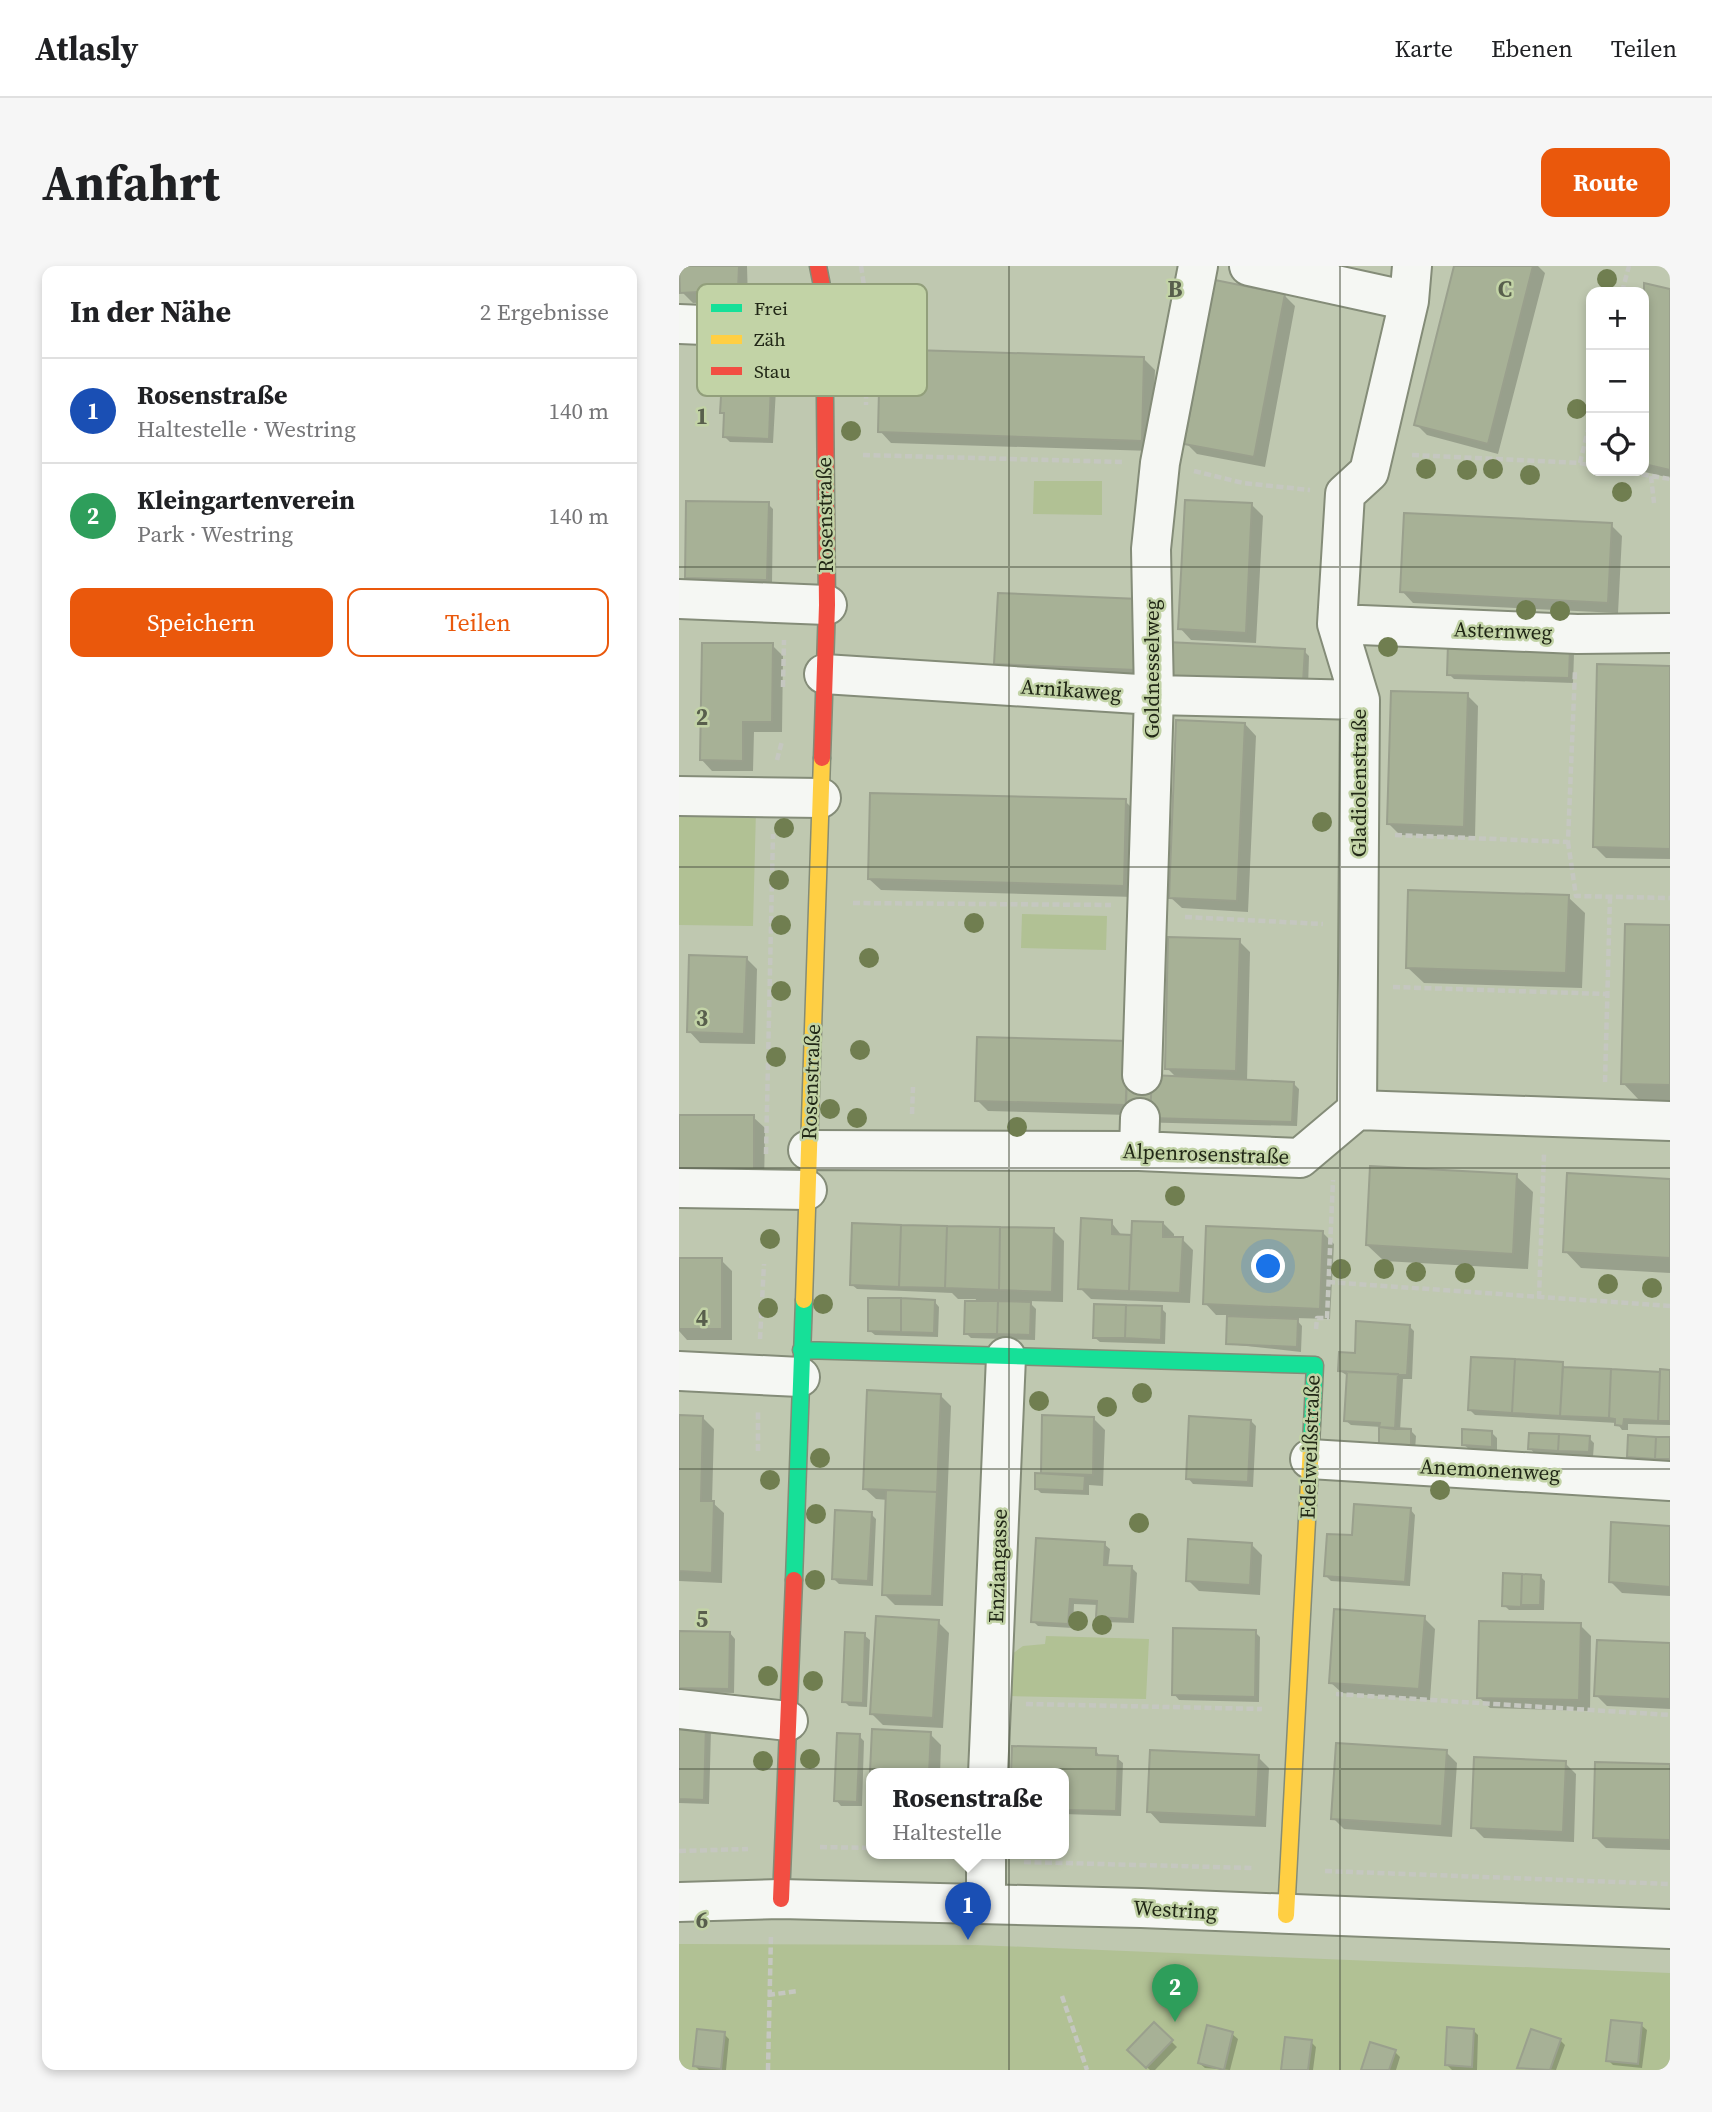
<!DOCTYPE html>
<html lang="de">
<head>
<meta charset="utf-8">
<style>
  body { margin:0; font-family:"Source Serif 4",serif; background:#f6f6f6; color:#202124 }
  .controls { position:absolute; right:21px; top:21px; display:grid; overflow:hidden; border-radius:14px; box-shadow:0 4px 10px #0003 }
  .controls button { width:63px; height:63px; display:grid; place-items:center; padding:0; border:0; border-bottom:2px solid #e0e0e0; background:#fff; color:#202124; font:35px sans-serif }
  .you { position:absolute; left:590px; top:1001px; width:24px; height:24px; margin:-18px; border:5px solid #fff; border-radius:50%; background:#1a73e8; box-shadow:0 0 0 10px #1a73e833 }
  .badge { display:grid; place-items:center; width:46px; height:46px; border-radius:50%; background:#ea580c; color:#fff; font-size:23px; font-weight:700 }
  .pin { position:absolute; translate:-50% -58px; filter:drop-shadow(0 2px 4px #0008) }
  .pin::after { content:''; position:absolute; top:37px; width:24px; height:21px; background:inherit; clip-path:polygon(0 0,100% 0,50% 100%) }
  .popup { position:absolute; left:187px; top:1502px; width:203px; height:91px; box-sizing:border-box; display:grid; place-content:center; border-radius:14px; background:#fff; filter:drop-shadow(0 2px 5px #0005); font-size:23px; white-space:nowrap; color:#757577 }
  .popup b { font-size:26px; color:#202124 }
  .popup::after { content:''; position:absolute; left:50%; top:100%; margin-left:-14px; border:14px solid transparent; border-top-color:#fff }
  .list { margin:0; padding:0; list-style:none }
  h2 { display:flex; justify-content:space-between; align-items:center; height:91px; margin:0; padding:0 28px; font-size:30px }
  h2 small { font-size:23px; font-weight:400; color:#757577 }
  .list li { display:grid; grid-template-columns:46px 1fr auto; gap:21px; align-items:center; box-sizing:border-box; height:105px; padding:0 28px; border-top:2px solid #e0e0e0 }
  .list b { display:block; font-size:26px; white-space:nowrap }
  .list p { margin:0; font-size:23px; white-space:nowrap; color:#757577 }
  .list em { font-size:23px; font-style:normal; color:#757577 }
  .actions { display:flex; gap:14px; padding:21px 28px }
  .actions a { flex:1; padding:16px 0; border:2px solid #ea580c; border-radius:14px; text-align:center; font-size:24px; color:#ea580c }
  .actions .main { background:#ea580c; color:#fff }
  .icon { flex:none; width:38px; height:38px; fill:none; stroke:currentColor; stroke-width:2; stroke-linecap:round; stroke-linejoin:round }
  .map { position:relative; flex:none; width:991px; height:1804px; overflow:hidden; border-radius:14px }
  header { display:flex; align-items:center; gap:42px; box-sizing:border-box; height:98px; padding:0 35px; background:#fff; border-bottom:2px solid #e0e0e0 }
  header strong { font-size:33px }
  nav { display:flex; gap:38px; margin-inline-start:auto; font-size:24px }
  .intro { display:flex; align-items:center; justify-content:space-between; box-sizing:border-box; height:168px; padding:0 42px }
  h1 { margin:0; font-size:49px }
  .button { padding:18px 32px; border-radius:14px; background:#ea580c; color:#fff; font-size:24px; font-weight:700 }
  main { display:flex; gap:42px; padding:0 42px }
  aside { flex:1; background:#fff; border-radius:14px; box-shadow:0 4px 10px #0003 }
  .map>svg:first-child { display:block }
  .green { fill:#b1c194 }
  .shadow { fill:#0003 }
  .building { fill:#a7b196; stroke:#9aa08d; stroke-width:2 }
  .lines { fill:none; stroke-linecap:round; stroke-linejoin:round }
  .street-casing { stroke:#848c78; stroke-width:42 }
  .fast-casing { stroke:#848c78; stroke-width:19 }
  .slow-casing { stroke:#848c78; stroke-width:19 }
  .jam-casing { stroke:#848c78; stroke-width:19 }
  .path { stroke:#c5c7c0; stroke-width:4.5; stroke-dasharray:7 3.5; stroke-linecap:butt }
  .street { stroke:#f5f7f3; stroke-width:38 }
  .fast { stroke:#16e098; stroke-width:16 }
  .slow { stroke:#ffcf43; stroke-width:16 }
  .jam { stroke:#f24e42; stroke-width:16 }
  .tree { fill:#707e50 }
  .grid { fill:none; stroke:#585f4c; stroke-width:2; stroke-opacity:0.55 }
  .labels { text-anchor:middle; stroke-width:5; stroke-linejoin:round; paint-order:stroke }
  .street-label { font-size:21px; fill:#212716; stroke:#c2d3a6 }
  .key { fill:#c2d3a6; stroke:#929f7b; stroke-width:2 }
  .key-label { font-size:19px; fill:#212716 }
  .grid-label { font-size:23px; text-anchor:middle; font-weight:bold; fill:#585f4c; stroke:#c2d3a6; stroke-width:5; stroke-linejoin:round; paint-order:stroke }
</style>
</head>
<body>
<header>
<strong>Atlasly</strong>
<nav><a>Karte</a><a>Ebenen</a><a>Teilen</a></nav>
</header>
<div class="intro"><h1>Anfahrt</h1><a class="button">Route</a></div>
<main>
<aside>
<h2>In der Nähe<small>2 Ergebnisse</small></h2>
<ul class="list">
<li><span class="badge" style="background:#1a4fb4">1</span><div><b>Rosenstraße</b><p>Haltestelle · Westring</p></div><em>140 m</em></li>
<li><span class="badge" style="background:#2e9e5b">2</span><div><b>Kleingartenverein</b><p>Park · Westring</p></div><em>140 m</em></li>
</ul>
<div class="actions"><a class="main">Speichern</a><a>Teilen</a></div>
</aside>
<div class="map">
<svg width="991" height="1804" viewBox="0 0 991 1804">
  <rect width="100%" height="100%" fill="#bfc8b0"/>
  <!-- green -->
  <path class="green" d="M355 215H423V249L354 248Z
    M77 544 74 660 0 659V547Z
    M343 648 428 650 427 684 342 682Z
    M367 1370 470 1373 467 1433 330 1430 333 1388 344 1380 366 1378Z
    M0 1678 297 1679 991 1707V1804H0Z"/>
  <!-- shadow -->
  <path class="shadow" d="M0 0H68L69 35 14 37 3 26Z
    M777 0H859L866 7 819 188 748 169 737 158Z
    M966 19 991 24V212L962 205Z
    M605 29 616 40 586 201 518 188 507 177Z
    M465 93 476 104 473 185 212 177 201 165Z
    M92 118 97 123 94 177 51 176 46 171 47 151 43 146Z
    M89 238 94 243 93 318 13 317 7 311Z
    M573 239 584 250 577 377 512 374 501 362Z
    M932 259 943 270 939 347 734 337 723 325Z
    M459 335 467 414 328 408 317 397Z
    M93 379 104 390 103 466H75L74 505H33L22 493Z
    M890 382 895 388 894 417 775 413 770 408Z
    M625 385 630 390 629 422 493 414Z
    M991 402V593L927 592 916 581Z
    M788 429 799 440 796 571 721 569 710 558Z
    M566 458 577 470 569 646 503 642 491 631Z
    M446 535 457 546 455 631 202 624 190 613Z
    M889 631 906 647 903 722 745 717 728 701Z
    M991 661V834H960L944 817Z
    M560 675 571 686 568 816 615 818 620 823 618 860 453 856 448 849 309 845 298 834 459 811 498 812 488 802Z
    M67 692 78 703 76 778 21 777 10 765Z
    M0 851H74L86 862 85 921Z
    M837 910 854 926 849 1003 705 995 688 979Z
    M991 915V1007L902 1002 886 985Z
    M432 956 443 970 454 971 484 957 495 968V973H503L514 984 511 1037 412 1033 401 1022Z
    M374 964 385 975 384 1036 349 1035 357 1043 356 1074 292 1072 287 1067 297 1033H279L273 1027 178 1023 172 1018Z
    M644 967 655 978 651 1053 616 1052 623 1060 622 1086 549 1078 550 1049H537L526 1037Z
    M0 994H42L53 1005V1074H8L0 1065Z
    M255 1035 260 1041 259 1071 196 1069 190 1064Z
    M482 1042 487 1047 486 1078 421 1076 415 1071Z
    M730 1060 735 1065 733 1113H724L721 1165H732L737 1170 736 1184 707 1182 701 1177 702 1161 672 1159 666 1154 669 1110 661 1105 677 1089Z
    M883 1098 888 1103 991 1106V1159L949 1158V1164H943L938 1157 796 1149 791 1144Z
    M261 1129 272 1140 264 1340 216 1339 205 1328 209 1234 197 1233 185 1222Z
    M0 1151 24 1152 35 1163 33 1236 45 1247 43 1317 0 1315Z
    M365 1151 415 1153 426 1164 424 1220 410 1219V1229L362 1227 357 1222 363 1209Z
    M572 1155 577 1160 574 1221 514 1218 509 1212Z
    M813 1167 818 1172V1185L790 1183 784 1178Z
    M910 1172 915 1177 914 1191 856 1188 851 1182Z
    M991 1173V1198L955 1196 950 1191Z
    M731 1243 736 1249 731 1320 652 1315 647 1310 675 1271Z
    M192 1248 197 1253 194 1320 160 1318 155 1313Z
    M991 1262V1330L943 1327 932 1316Z
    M425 1278 431 1283 429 1301 453 1302 458 1307 455 1357 424 1356 419 1351V1339L395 1338 394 1362 359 1360 354 1355Z
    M572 1278 583 1289 581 1329 520 1325 509 1314Z
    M861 1310 866 1315 865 1344H830L825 1339Z
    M745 1352 756 1363 751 1434 663 1427 651 1416Z
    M259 1356 270 1367 264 1462 204 1459 192 1447Z
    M901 1359 912 1370 911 1445 811 1442 800 1431Z
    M0 1366 51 1367 56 1373 55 1427 0 1426Z
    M576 1366 581 1371 580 1436 500 1434 495 1428Z
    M185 1369 191 1374 188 1441 170 1440 165 1435Z
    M991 1379V1443L928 1440 917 1429Z
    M0 1458 32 1464 30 1538 0 1537Z
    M194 1465 251 1468 262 1479 261 1508H193V1550L190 1548Z
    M180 1470 185 1475 183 1540H162L157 1534Z
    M416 1483 421 1491 438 1492 444 1497 442 1550 385 1548V1508Z
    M767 1486 778 1497 773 1571 665 1563 654 1552Z
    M579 1491 590 1502 587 1561 481 1557 470 1545Z
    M886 1497 897 1508 895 1576 805 1572 794 1561Z
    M991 1500V1584L927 1582 916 1571Z
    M475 1758 498 1781 476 1804H471L450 1784Z
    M962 1759 968 1764 963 1802 934 1799 929 1794Z
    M794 1764 799 1769 798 1804H773L768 1799Z
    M45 1768 50 1773 47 1804H20L15 1799Z
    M553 1768 559 1773 551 1804 526 1802 520 1797Z
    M881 1774 886 1779 877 1804 840 1802Z
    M632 1776 637 1781 634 1804H604Z
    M716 1786 721 1791 717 1804H683Z"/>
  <!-- building -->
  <path class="building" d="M0 0H60L59 24 1 27Z
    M775 0H854L809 178 735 159Z
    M536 14 606 28 575 191 505 178Z
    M965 17 991 23V204L965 198Z
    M201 83 465 91 463 175 199 166Z
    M43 114 92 116 90 173 44 171 45 147H41Z
    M506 234 573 237 567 367 499 363Z
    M7 235 90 236 88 314 6 312Z
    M725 247 933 257 929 337 721 326Z
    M319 327 460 333 457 404 315 398Z
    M488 376 626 383 624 417 486 410Z
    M23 377H94L93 456H64V495L21 494Z
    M769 377 891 381 890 412 768 409Z
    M918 398 991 400V583L914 581Z
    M712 425 789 427 785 561 708 558Z
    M497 454 566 457 558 635 490 632Z
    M191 527 447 533 445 620 189 613Z
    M729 624 890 629 887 707 727 702Z
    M946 658 991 659V819L942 818Z
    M489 671 561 673 557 805 486 803Z
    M10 689 68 691 65 768 8 766Z
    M298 771 449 775 447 839 296 835Z
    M448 808 473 809 471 852H446Z
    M473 809 615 816 613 856 471 852Z
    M0 849H75V911H0Z
    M691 900 838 908 834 988 687 979Z
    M888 907 991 913V992L884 986Z
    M402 952 433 954V968L452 969 450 1025 399 1023Z
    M453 955 484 956V971H504L501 1027 450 1025Z
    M173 957 222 959 220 1021 171 1019Z
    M222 959 268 960 266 1022 220 1021Z
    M268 960 321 961 320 1024 266 1022Z
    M527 960 644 965 641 1043 524 1038Z
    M321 961 375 962 373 1026 320 1024Z
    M0 992H43V1063H0Z
    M189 1032H222V1066L189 1065Z
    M222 1032 256 1034 255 1067 222 1066Z
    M286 1035H319L318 1068H285Z
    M319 1035 352 1036 351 1069 318 1068Z
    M415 1038 447 1039 446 1072H414Z
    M447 1039 483 1040 482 1074 446 1072Z
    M548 1050 619 1053 618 1081 547 1078Z
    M677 1055 731 1059 728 1109 659 1105 660 1086 676 1087Z
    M792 1091 836 1093 833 1147 789 1144Z
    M836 1093 884 1096 881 1150 833 1147Z
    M884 1101 932 1103 930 1152 881 1150Z
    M932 1103 981 1106 979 1155 945 1153 944 1160 936 1159V1153L930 1152Z
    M981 1103 991 1104V1155H979Z
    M668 1106 719 1108 716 1163 700 1161 701 1157 665 1155Z
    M188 1124 262 1128 258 1226 184 1223Z
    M0 1149 24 1150 22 1235H35L33 1307 0 1305Z
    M363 1149 415 1151 414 1209 362 1207Z
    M510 1150 572 1154 569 1216 507 1213Z
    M700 1161 732 1163V1179L700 1178Z
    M783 1163 813 1165V1181L783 1179Z
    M850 1167 880 1168 879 1185 849 1183Z
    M880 1168 911 1170 910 1186 879 1185Z
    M949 1169 977 1171 976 1193 948 1191Z
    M977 1171H991V1193H976Z
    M356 1207 406 1210 405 1225 356 1223Z
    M207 1224 258 1226 253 1330 203 1329Z
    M675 1238 732 1242 726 1316 645 1310 648 1268 673 1269Z
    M156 1244 193 1246 189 1315 153 1313Z
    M932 1256 991 1260V1321L930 1316Z
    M357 1272 426 1276 425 1299 453 1300 450 1353 417 1351 418 1335 391 1333 389 1358 352 1356Z
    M509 1273 573 1277 571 1319 507 1315Z
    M824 1307 843 1308 842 1341 823 1340Z
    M843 1308 862 1309 861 1339H842Z
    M655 1343 746 1350 740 1423 650 1417Z
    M197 1350 260 1354 254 1452 191 1448Z
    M800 1355 902 1357 900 1434 798 1432Z
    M494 1362 577 1364 576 1431 493 1429Z
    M0 1365 51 1366 50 1423 0 1422Z
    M166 1366 186 1367 184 1437 163 1436Z
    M918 1374 991 1377V1433L915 1430Z
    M0 1456 27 1457 25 1534 0 1533Z
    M193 1463 252 1466 250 1508H193V1548H189Z
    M158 1467 181 1468 178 1536 155 1535Z
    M657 1477 768 1484 763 1560 652 1553Z
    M333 1480 417 1482V1489L439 1490 437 1545 385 1544V1508H332Z
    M471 1484 580 1489 577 1551 468 1546Z
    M795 1491 887 1495 884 1566 792 1562Z
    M916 1496 991 1498V1574L914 1572Z
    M932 1754 963 1757 959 1798 927 1795Z
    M475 1756 494 1774 467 1802 448 1784Z
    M528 1759 554 1766 545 1804 519 1797Z
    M768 1761 795 1763 793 1801 766 1799Z
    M18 1763 46 1766 42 1803 14 1800Z
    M852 1763 882 1773 871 1804 838 1802Z
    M606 1771 633 1774 629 1804H602Z
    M691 1776 717 1784 710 1804H682Z"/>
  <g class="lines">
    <defs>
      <path id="street" d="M570 0 730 35
        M0 58 143 64
        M0 333 148 339
        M658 358 898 368 991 367
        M145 408 475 429 681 434
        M0 530 142 532
        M463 809 475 429 472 283 481 197 519 0
        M678 844 681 434 658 358 666 228 690 206 730 35 733 0
        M129 884 460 885 621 892 678 844 991 855
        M460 885 461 852
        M0 922 128 924
        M0 1105 121 1111
        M631 1193 991 1215
        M0 1443 109 1455
        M309 1508 327 1091
        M307 1588V1638
        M0 1636 102 1633 462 1642 991 1663"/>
      <path id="fast" d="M122 1084 636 1099 632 1179
        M115 1314 125 1034"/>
      <path id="slow" d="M125 1034 143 492
        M607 1649 632 1179"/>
      <path id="jam" d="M139 0 145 30 148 339 143 492
        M102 1633 115 1314"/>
    </defs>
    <!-- street casing -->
    <use href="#street" class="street-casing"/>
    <!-- fast casing -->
    <use href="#fast" class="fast-casing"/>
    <!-- slow casing -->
    <use href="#slow" class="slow-casing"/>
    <!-- jam casing -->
    <use href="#jam" class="jam-casing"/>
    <!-- path -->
    <path class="path" d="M182 0 188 39 187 139
      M943 26 950 0
      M184 189 444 196
      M733 189 901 197 912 151
      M901 197 912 199
      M515 205 564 217 631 224
      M942 205 991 213
      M972 210 975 237
      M104 421 105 374
      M98 494 103 475
      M716 569 889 576 896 404
      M889 576 897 630 991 632
      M174 637 432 639
      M506 651 644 658
      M714 721 927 728
      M926 816 931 631
      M233 848 234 821
      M87 888 94 568
      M649 1016 991 1040
      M860 1032 865 887
      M637 1063 638 1052H648L654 914
      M81 1073 85 998
      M79 1185V1145
      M657 1428 991 1449
      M347 1438 583 1443
      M141 1581 193 1582
      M0 1585 69 1583
      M345 1596 574 1602
      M646 1605 991 1618
      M89 1729 119 1725
      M383 1730 408 1804
      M89 1804 92 1668"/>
    <!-- street -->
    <use href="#street" class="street"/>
    <!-- fast -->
    <use href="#fast" class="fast"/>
    <!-- slow -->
    <use href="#slow" class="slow"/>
    <!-- jam -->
    <use href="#jam" class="jam"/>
  </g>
  <!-- trees -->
  <g class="tree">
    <circle cx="928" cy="13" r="10"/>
    <circle cx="898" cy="143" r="10"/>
    <circle cx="172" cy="165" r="10"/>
    <circle cx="747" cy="203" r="10"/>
    <circle cx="814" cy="203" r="10"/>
    <circle cx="788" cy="204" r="10"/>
    <circle cx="851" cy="209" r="10"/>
    <circle cx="943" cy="226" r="10"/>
    <circle cx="847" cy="344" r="10"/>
    <circle cx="881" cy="345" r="10"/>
    <circle cx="709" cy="381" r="10"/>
    <circle cx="643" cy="556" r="10"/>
    <circle cx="105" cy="562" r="10"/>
    <circle cx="100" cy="614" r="10"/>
    <circle cx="295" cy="657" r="10"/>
    <circle cx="102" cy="659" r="10"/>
    <circle cx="190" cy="692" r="10"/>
    <circle cx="102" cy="725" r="10"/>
    <circle cx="181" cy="784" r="10"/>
    <circle cx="97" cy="791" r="10"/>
    <circle cx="151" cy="843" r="10"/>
    <circle cx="178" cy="852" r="10"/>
    <circle cx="338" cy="861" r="10"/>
    <circle cx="496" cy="930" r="10"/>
    <circle cx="91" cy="973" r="10"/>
    <circle cx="662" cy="1003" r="10"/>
    <circle cx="705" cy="1003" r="10"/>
    <circle cx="737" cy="1006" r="10"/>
    <circle cx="786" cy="1007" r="10"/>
    <circle cx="929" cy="1018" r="10"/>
    <circle cx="973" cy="1022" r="10"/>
    <circle cx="144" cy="1038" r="10"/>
    <circle cx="89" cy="1042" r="10"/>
    <circle cx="463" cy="1127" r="10"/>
    <circle cx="360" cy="1135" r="10"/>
    <circle cx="428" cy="1141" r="10"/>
    <circle cx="141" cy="1192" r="10"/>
    <circle cx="91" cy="1214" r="10"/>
    <circle cx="761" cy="1224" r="10"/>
    <circle cx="137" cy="1248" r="10"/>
    <circle cx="460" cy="1257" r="10"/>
    <circle cx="136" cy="1314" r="10"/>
    <circle cx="399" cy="1355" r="10"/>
    <circle cx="423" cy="1359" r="10"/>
    <circle cx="89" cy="1410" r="10"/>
    <circle cx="134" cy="1415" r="10"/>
    <circle cx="131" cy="1493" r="10"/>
    <circle cx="84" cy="1495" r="10"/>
  </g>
  <!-- grid -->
  <path class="grid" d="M330 0V1804M661 0V1804M0 301H991M0 601H991M0 902H991M0 1203H991M0 1503H991"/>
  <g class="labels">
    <!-- street labels -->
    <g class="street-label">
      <text transform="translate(146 249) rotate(-91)" y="7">Rosenstraße</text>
      <text transform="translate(824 365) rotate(2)" y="7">Asternweg</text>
      <text transform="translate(473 403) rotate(-90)" y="7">Goldnesselweg</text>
      <text transform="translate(392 424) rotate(4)" y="7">Arnikaweg</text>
      <text transform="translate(680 517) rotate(-90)" y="7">Gladiolenstraße</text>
      <text transform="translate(132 816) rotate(-88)" y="7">Rosenstraße</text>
      <text transform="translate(527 888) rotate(2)" y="7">Alpenrosenstraße</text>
      <text transform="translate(631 1181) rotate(-88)" y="7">Edelweißstraße</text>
      <text transform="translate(811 1204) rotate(3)" y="7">Anemonenweg</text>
      <text transform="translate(319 1300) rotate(-88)" y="7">Enziangasse</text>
      <text transform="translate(496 1644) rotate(3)" y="7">Westring</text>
    </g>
  </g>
  <!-- legend -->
  <rect x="18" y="18" width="230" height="112" rx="10" class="key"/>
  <rect x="32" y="38" width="31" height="8" fill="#16e098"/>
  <rect x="32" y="69" width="31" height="9" fill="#ffcf43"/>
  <rect x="32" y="101" width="31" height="8" fill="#f24e42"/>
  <g class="key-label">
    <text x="75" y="49">Frei</text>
    <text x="75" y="80">Zäh</text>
    <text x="75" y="112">Stau</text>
  </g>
  <g class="grid-label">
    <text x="496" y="31">B</text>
    <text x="826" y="31">C</text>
    <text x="23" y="158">1</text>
    <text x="23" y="459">2</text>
    <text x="23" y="760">3</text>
    <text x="23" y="1060">4</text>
    <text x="23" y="1361">5</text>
    <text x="23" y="1662">6</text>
  </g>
</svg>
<div class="controls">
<button>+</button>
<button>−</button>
<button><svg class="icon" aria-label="locate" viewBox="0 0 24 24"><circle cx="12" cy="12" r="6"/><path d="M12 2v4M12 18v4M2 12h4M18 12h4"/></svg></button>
</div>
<div class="you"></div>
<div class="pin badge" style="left:289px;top:1674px;background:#1a4fb4">1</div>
<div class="popup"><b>Rosenstraße</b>Haltestelle</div>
<div class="pin badge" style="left:496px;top:1756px;background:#2e9e5b">2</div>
</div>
</main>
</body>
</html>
